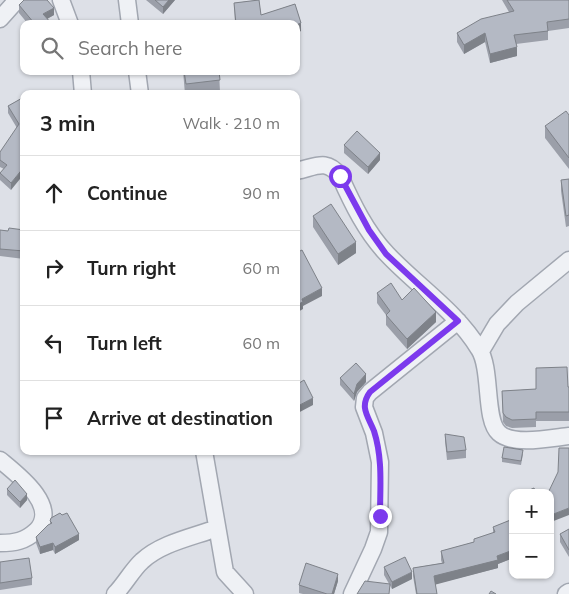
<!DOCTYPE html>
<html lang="en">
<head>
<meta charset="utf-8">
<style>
  body { margin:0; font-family:Mulish,sans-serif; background:#f6f6f6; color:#222 }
  .controls { position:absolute; right:15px; bottom:15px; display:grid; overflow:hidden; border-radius:10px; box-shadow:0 1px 4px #0004 }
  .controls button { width:45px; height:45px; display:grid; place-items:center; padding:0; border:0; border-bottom:1px solid #e0e0e0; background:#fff; color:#222; font:25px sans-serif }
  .stop { position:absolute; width:15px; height:15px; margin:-11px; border:4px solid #7c3aed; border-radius:50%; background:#fff }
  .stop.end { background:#7c3aed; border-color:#fff; box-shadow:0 1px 5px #0008 }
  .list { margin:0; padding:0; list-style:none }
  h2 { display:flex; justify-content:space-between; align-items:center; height:65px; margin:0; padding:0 20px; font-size:21px }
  h2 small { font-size:16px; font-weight:400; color:#767676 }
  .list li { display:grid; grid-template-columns:32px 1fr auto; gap:15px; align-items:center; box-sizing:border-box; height:75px; padding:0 20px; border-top:1px solid #e0e0e0 }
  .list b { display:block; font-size:19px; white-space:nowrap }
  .list em { font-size:16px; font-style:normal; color:#767676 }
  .icon { flex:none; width:28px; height:28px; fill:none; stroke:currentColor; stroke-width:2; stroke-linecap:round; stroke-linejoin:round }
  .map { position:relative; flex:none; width:569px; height:594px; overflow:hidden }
  .search { position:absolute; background:#fff; box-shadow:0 1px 4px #0004; left:20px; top:20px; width:280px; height:55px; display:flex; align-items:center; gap:12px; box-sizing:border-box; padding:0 18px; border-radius:10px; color:#767676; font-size:19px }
  .panel { position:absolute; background:#fff; box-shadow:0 1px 4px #0004; left:20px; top:90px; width:280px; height:365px; border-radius:10px }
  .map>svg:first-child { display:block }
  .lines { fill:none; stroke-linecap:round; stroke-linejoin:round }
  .street-casing { stroke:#a2a7b1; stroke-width:19 }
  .street { stroke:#eff1f5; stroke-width:16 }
  .wall { fill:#9b9fa9 }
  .shaded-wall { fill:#7e8289 }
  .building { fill:#b4b9c4; stroke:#7e8289 }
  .route { stroke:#7c3aed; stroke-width:6 }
</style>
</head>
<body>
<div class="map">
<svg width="569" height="594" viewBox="0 0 569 594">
  <rect width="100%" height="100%" fill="#dde0e7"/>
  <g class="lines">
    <defs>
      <path id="street" d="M61 0 70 24
        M127 0 130 24
        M0 19 17 0
        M81 71 83 94
        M137 71 140 94
        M296 171C316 167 326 158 340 176 352 203 366 232 387 254 417 286 456 311 479 349 492 369 484 420 499 433 513 446 551 438 569 436
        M481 351 497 324 517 303 569 260
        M204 451 225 572 245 594
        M0 460C17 474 61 507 36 531 25 541 15 543 0 543
        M115 594C125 584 132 570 142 561 161 543 193 537 217 528
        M352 594 373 549 379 532 380 462 374 433 364 407 365 398 370 392 458 321
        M566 594 569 592"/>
    </defs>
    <!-- street casing -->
    <use href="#street" class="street-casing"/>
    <!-- street -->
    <use href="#street" class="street"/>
  </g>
  <!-- wall -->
  <path class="wall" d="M146 0H175L163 14Z
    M259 0 261 15 295 4 301 23V31L296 33V24H235L234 3Z
    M502 0H569V28L548 31V40L516 44 517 56 490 63 485 42 464 54 457 42V33L509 12Z
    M19 5 54 15 47 19 52 24H28L19 13Z
    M24 33V47L20 43V36Z
    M183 71H219L220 92 201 94H185Z
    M24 97 11 190 0 180V173L4 169 0 167V152L17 128 8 113V106Z
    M569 115V169L545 138V126Z
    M344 145 380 160 368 174 344 153Z
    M569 179V226L566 227 561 191V180Z
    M313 216 356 253 338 265 313 227Z
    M0 230 8 231 24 230V259L0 256Z
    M377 293 402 300 436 322 407 349 386 325V315L377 303Z
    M340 378 366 382 357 392 354 401 340 385Z
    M568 387H569V421H536V427L512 428 506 426 503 422 502 391Z
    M445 434 466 450V458L447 460 445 441Z
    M523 454 521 465 502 462V458Z
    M7 489 27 500 20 508 7 495Z
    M513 497V512L510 506V499Z
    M513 519V558L498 564V568L435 584 437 594H416L413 576V568L442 563 441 560V551L474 542V539L493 533V527Z
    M50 521 79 540 55 554 53 550 40 554 36 543V537L50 524Z
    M569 529V557L560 542V534Z
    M0 562 32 578V585L0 590Z
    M384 567 412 579 392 589 384 575Z
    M338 581 334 594H303L299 593V585Z"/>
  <!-- shaded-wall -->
  <path class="shaded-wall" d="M169 0H175L163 14V7Z
    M54 8V15L43 21V14Z
    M301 23V31L296 33V25Z
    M485 33V42L464 54V45Z
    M517 47V56L490 63V54Z
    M380 153V160L368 174V167Z
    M24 167V174L11 190V183Z
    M356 242V253L338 265V254Z
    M322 288V296L303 306V309L296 313V305L302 299Z
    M436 312V322L407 349V339Z
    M366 374V382L357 392 354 401V394L357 384Z
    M313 398V405L296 414V407Z
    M27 494V500L20 508V502Z
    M569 508V515L551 522V515Z
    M79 534V540L55 554V547Z
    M53 543V550L40 554V547Z
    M513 550V558L498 564V568L434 585V576L497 556Z
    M412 572V579L392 589V582Z
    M338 574V581L334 594H332Z"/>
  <!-- building -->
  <path class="building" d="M24 0H47L54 8 43 14 52 24H33L34 23 19 5Z
    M155 0H169L163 7Z
    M259 0 261 15 295 4 301 23 296 25V24H236L234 3Z
    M507 0H569V19L547 22 548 31 514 35 517 47 490 54 485 33 464 45 457 33 481 19 514 11Z
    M24 33V39L20 36Z
    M184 71H219L220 80 186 84Z
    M24 97V167L11 183 0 173 7 165 0 160V152L19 124 8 106Z
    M566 111 569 115V158L545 126Z
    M357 131 380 153 368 167 344 145Z
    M569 179V215L566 216 561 180Z
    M331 204 356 242 338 254 313 216Z
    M9 228 24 230V251L0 249V230L8 231Z
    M302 250 322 288 302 299 303 302 296 305V253Z
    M391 283 402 300 414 288 436 312 407 339 386 315 390 311 377 293Z
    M356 363 366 374 357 384 354 394 340 378Z
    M567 367 568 387H569V412H536V419L512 420 506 417 503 413 502 391 536 389V368Z
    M304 380 313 398 296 407V385Z
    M445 434 464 437 466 450 447 452Z
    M504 447 523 450 521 461 502 458Z
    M559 448H569V508L551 515 550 493H548L558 472Z
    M15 480 27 494 20 502 7 489Z
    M534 488 536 493H523Z
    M513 497V505L510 499Z
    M60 513 62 515 67 513 79 534 55 547 53 543 40 547 36 537 48 525 52 523 50 521 51 518Z
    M513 519V550L497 556 498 560 434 576 437 594H417L413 568 444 563 441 551 474 542V539L495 532 493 527Z
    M569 529V550L560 534Z
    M405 557 412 572 392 582 384 567Z
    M29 558 32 578 0 583V562Z
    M306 563 338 574 332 594H327L299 585Z
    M365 581 390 584 389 594H357Z
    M491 591 496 594H489Z"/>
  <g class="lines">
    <!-- route -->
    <path class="route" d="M340 176 369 230 386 254 458 321 370 392C359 407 368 416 374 431 383 459 380 488 380 516"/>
  </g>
</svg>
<div class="controls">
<button>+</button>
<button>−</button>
</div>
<div class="stop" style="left:340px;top:176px"></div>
<div class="stop end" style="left:380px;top:516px"></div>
<div class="search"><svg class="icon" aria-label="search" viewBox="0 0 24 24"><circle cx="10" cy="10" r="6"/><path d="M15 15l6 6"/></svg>Search here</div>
<section class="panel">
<h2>3 min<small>Walk · 210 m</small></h2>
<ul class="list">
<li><svg class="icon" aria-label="ahead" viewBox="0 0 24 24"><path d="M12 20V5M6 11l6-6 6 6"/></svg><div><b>Continue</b></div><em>90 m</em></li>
<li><svg class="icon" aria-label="right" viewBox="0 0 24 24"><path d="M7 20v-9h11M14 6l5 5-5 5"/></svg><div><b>Turn right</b></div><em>60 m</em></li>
<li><svg class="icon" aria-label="left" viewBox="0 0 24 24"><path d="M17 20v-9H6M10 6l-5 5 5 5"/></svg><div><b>Turn left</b></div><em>60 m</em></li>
<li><svg class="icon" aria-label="arrive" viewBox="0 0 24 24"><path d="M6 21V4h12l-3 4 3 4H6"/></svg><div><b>Arrive at destination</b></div></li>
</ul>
</section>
</div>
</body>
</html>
